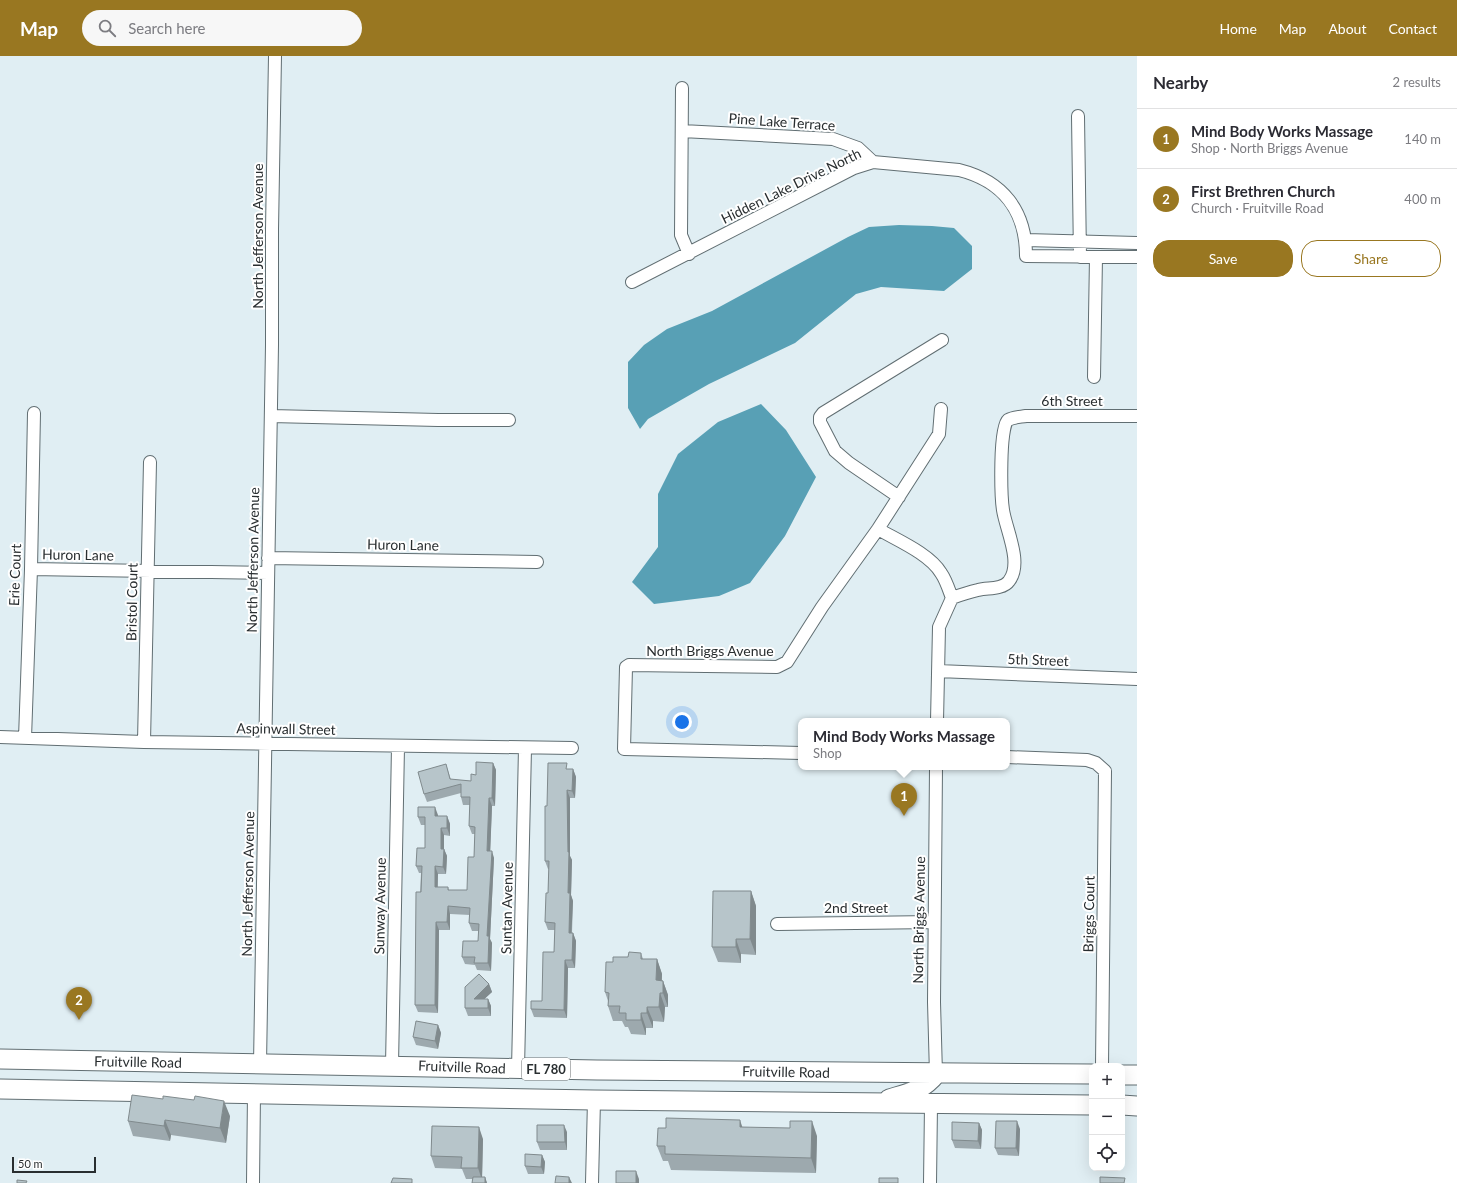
<!DOCTYPE html>
<html lang="en">
<head>
<meta charset="utf-8">
<style>
  body { margin:0; font-family:Lato,sans-serif; background:#f7f7f7; color:#2b2b33 }
  .controls { position:absolute; right:12px; bottom:12px; display:grid; overflow:hidden; border-radius:8px; box-shadow:0 4px 16px #0002 }
  .controls button { width:36px; height:36px; display:grid; place-items:center; padding:0; border:0; border-bottom:1px solid #e1e1e2; background:#fff; color:#2b2b33; font:20px sans-serif }
  .scale { position:absolute; left:12px; bottom:10px; width:84px; box-sizing:border-box; padding-left:4px; border:2px solid #292e30; border-top:0; font-size:11px; line-height:14px; white-space:nowrap; color:#292e30; -webkit-text-stroke:3px #fff; paint-order:stroke }
  .you { position:absolute; left:682px; top:666px; width:14px; height:14px; margin:-10px; border:3px solid #fff; border-radius:50%; background:#1a73e8; box-shadow:0 0 0 6px #1a73e833 }
  .badge { display:grid; place-items:center; width:26px; height:26px; border-radius:50%; background:#997721; color:#fff; font-size:13px; font-weight:700 }
  .pin { position:absolute; translate:-50% -33px; filter:drop-shadow(0 1px 2px #0008) }
  .pin::after { content:''; position:absolute; top:21px; width:14px; height:12px; background:inherit; clip-path:polygon(0 0,100% 0,50% 100%) }
  .popup { position:absolute; left:798px; top:662px; width:212px; height:52px; box-sizing:border-box; display:grid; place-content:center; border-radius:8px; background:#fff; filter:drop-shadow(0 1px 3px #0005); font-size:13px; white-space:nowrap; color:#7c7c81 }
  .popup b { font-size:15px; color:#2b2b33 }
  .popup::after { content:''; position:absolute; left:50%; top:100%; margin-left:-8px; border:8px solid transparent; border-top-color:#fff }
  .list { margin:0; padding:0; list-style:none }
  h2 { display:flex; justify-content:space-between; align-items:center; height:52px; margin:0; padding:0 16px; font-size:17px }
  h2 small { font-size:13px; font-weight:400; color:#7c7c81 }
  .list li { display:grid; grid-template-columns:26px 1fr auto; gap:12px; align-items:center; box-sizing:border-box; height:60px; padding:0 16px; border-top:1px solid #e1e1e2 }
  .list b { display:block; font-size:15px; white-space:nowrap }
  .list p { margin:0; font-size:13px; white-space:nowrap; color:#7c7c81 }
  .list em { font-size:13px; font-style:normal; color:#7c7c81 }
  .actions { display:flex; gap:8px; padding:12px 16px }
  .actions a { flex:1; padding:9px 0; border:1px solid #997721; border-radius:16px; text-align:center; font-size:14px; color:#997721 }
  .actions .main { background:#997721; color:#fff }
  .icon { flex:none; width:22px; height:22px; fill:none; stroke:currentColor; stroke-width:2; stroke-linecap:round; stroke-linejoin:round }
  .map { position:relative; flex:none; width:1137px; height:1127px; overflow:hidden }
  header { display:flex; align-items:center; gap:24px; box-sizing:border-box; height:56px; padding:0 20px; background:#997721; color:#fff }
  header strong { font-size:19px }
  nav { display:flex; gap:22px; margin-inline-start:auto; font-size:14px }
  .search { width:280px; height:36px; background:#f7f7f7; display:flex; align-items:center; gap:10px; box-sizing:border-box; padding:0 14px; border-radius:22px; color:#7c7c81; font-size:15px }
  main { display:flex }
  aside { flex:1; background:#fff }
  .map>svg:first-child { display:block }
  .water { fill:#58a0b5 }
  .lines { fill:none; stroke-linecap:round; stroke-linejoin:round }
  .street-casing { stroke:#616e72; stroke-width:14 }
  .primary-casing { stroke:#616e72; stroke-width:21 }
  .street { stroke:#fff; stroke-width:12 }
  .primary { stroke:#fff; stroke-width:19 }
  .wall { fill:#9da9ae }
  .shaded-wall { fill:#808a8d }
  .building { fill:#b7c5ca; stroke:#808a8d }
  .labels { text-anchor:middle; stroke-width:4; stroke-linejoin:round; paint-order:stroke }
  .shield { fill:#fff; stroke:#696d6e; stroke-width:1 }
  .shield-label { font-size:13px; font-weight:bold; fill:#292e30 }
  .street-label { font-size:14px; fill:#292e30; stroke:#fff }
</style>
</head>
<body>
<header>
<strong>Map</strong>
<div class="search"><svg class="icon" aria-label="search" viewBox="0 0 24 24"><circle cx="10" cy="10" r="6"/><path d="M15 15l6 6"/></svg>Search here</div>
<nav><a>Home</a><a>Map</a><a>About</a><a>Contact</a></nav>
</header>
<main>
<div class="map">
<svg width="1137" height="1127" viewBox="0 0 1137 1127">
  <rect width="100%" height="100%" fill="#e0eef3"/>
  <!-- water -->
  <path class="water" d="M899 169 932 170 954 172 972 190V213L944 235 881 231 856 238 795 287 709 328 681 344 648 363 640 373 628 352V306L644 289 667 273 712 255 848 181 869 171Z
    M761 348 786 374 816 421 785 480 750 527 719 540 654 548 632 526 658 491V438L678 398 718 366Z"/>
  <g class="lines">
    <defs>
      <path id="street" d="M682 32 681 179 689 198
        M1078 60 1080 201
        M682 75 833 83 858 92 873 106
        M1026 184 1137 187
        M632 226 854 112 873 106 959 114C1003 125 1026 155 1026 200L1137 201
        M1094 321 1096 201
        M271 360 438 364H509
        M899 441 849 407 835 395 820 366V361L823 357 942 284
        M878 473C897 484 930 498 941 517 946 524 949 534 952 542L939 571 937 665
        M268 502 537 506
        M31 513 268 517
        M952 542C960 539 969 536 978 534 985 532 992 533 999 531 1003 530 1007 528 1009 525 1023 507 1006 474 1003 454 1001 441 999 371 1008 364 1013 361 1020 361 1026 360H1137
        M938 615 1137 623
        M0 681 144 686 572 692
        M25 682 31 513 34 357
        M144 686 150 406
        M801 697 624 693 626 611 629 609 777 611 787 606 822 551 878 473 939 378 941 353
        M1007 701 1087 704 1096 707 1105 715 1102 1010
        M777 868 934 866
        M260 1008 272 289V173L275 0
        M392 1009 398 691
        M518 1013 525 692
        M936 1018 934 946 936 711
        M253 1127 254 1037
        M592 1127 594 1044
        M930 1127 931 1049"/>
      <path id="primary" d="M0 1003 597 1014 1092 1018
        M1122 1019H1137
        M0 1033 594 1044 1092 1049
        M889 1043C909 1037 922 1035 936 1018
        M1122 1049 1137 1050"/>
    </defs>
    <!-- street casing -->
    <use href="#street" class="street-casing"/>
    <!-- primary casing -->
    <use href="#primary" class="primary-casing"/>
    <!-- street -->
    <use href="#street" class="street"/>
    <!-- primary -->
    <use href="#primary" class="primary"/>
  </g>
  <!-- wall -->
  <path class="wall" d="M493 707 496 714 495 750H492L490 795 494 802 490 883 492 887 491 915 477 914 475 909 465 908 462 901 478 885 479 875H472L469 867 470 859 450 858V874H439L438 957 418 956 415 949 421 817H419L416 810 425 792V769H421L418 761 438 759V760H447L450 768V780L444 779V793L447 800 446 818H438V831H448L449 834H467L474 801 475 778H472L469 770 470 749H463L461 741V737L427 746 424 738 446 708 451 724 471 725 476 719Z
    M569 713H573L576 721 575 742H570V800L572 804 571 839 573 845 572 877H573L576 885 575 912H568L567 962 534 961 531 953 542 945 554 896 555 874H548L545 866 548 837 549 813H548L545 805 547 750Z
    M751 835 756 850V899L741 898V907L718 906 712 891Z
    M641 897 643 903H657L662 918V924L663 925 668 939V951H665L664 966 653 965V972H646V979L631 978 628 971H625L622 965H613L608 950V945L605 936 613 906Z
    M489 928 492 936 484 943H488L491 950V960H468L465 952Z
    M438 969 441 977 438 993 416 989 413 981Z
    M230 1060 226 1087 171 1079 170 1085 133 1080 128 1065Z
    M979 1067 982 1074 981 1093 955 1092 952 1084Z
    M742 1071 817 1080 816 1117 671 1114 668 1105H663L657 1090Z
    M1020 1073 1019 1100 998 1099 995 1092Z
    M567 1076V1094H540L537 1086Z
    M483 1083 482 1121H485L487 1127H472L473 1123H466L462 1113 435 1112 431 1100Z
    M542 1099 545 1106 544 1118H528L525 1110Z"/>
  <!-- shaded-wall -->
  <path class="shaded-wall" d="M493 707 496 714 495 750 492 742Z
    M573 713 576 721 575 742 572 735Z
    M567 734 570 742V800L572 804 571 839 573 845 571 885 569 877 568 837Z
    M489 742 492 750 490 802 487 795Z
    M435 751 438 759V768L435 760Z
    M447 760 450 768V780L447 772Z
    M441 772 444 779V797V793L447 800 446 818 443 811 441 793Z
    M492 795 494 802 490 883 492 887 491 915 488 907 487 880Z
    M435 810 438 818 437 839 435 831Z
    M751 835 756 850V899L750 883Z
    M448 850 450 858V874L447 866Z
    M436 866 439 874 438 957 435 949Z
    M573 877 576 885 575 912 572 904Z
    M736 883 741 898V907L736 891Z
    M657 903 662 918 661 937 656 924Z
    M565 904 568 912 567 962 564 954Z
    M663 925 668 939V951L663 937Z
    M489 928 492 936 477 950 474 943Z
    M660 937 665 951 664 966 659 951Z
    M488 943 491 950V960L488 952Z
    M647 951 653 965V972L647 957Z
    M641 957 646 972V979L641 964Z
    M438 969 441 977 438 993 435 985Z
    M224 1045 230 1060 226 1087 220 1072Z
    M165 1064 171 1079 170 1085 164 1070Z
    M740 1064 745 1079 740 1071Z
    M812 1065 817 1080 816 1117 811 1102Z
    M1017 1065 1020 1073 1019 1100 1016 1092Z
    M979 1067 982 1074 981 1093 978 1085Z
    M564 1069 567 1076V1094L565 1086Z
    M479 1071 483 1083 482 1124 478 1112Z
    M542 1099 545 1106 544 1118 541 1111Z
    M636 1115 639 1123V1127H636Z
    M485 1121 487 1127H485Z
    M569 1121 572 1127H569Z"/>
  <!-- building -->
  <path class="building" d="M476 706 493 707 492 742H489L487 795H492L487 880H489L488 907H474L475 901H462L463 885H478L479 868 469 867 470 852 448 850 447 866H436L435 949H415L416 836H421L422 810H416L417 792H425V761H418V751H435V760H447V772H441V793H444L443 811 435 810V831H448V834H467L468 801H474L475 771 469 770 470 741H461V728L424 738 418 716 446 708 450 723 471 725V718L476 719Z
    M548 707H567L566 713H573L572 735 567 734 568 796H569L568 837H570L569 877H573L572 904H565L564 954 531 953V945H542L543 896H554L555 867 545 866 546 837H548L549 805H545V750H547Z
    M713 835H751L750 883H736V891H712Z
    M629 896 641 897V903H657L656 924 663 925V937H660L659 951H647V957H641V964H626V957H619L620 950H608L609 937 605 936 606 906H613V901H628Z
    M479 918 489 928 474 943H488V952H465V931Z
    M416 965 438 969 435 985 413 981Z
    M132 1039 163 1043V1040L194 1044 195 1040 224 1045 220 1072 165 1064 164 1070 128 1065Z
    M666 1062 740 1064V1071L790 1072V1065H812L811 1102 665 1098V1090H657L658 1072H666Z
    M996 1065H1017L1016 1092H995Z
    M952 1066 979 1067 978 1085 952 1084Z
    M537 1069H564L565 1086H537Z
    M432 1070 479 1071 478 1112H461L462 1101 431 1100Z
    M525 1098 542 1099 541 1111 525 1110Z
    M616 1115H636V1127H616Z
    M556 1120 569 1121V1127H555Z
    M473 1121H485V1127H472Z
    M1100 1121 1125 1122 1124 1127H1100Z
    M393 1122 412 1123V1127H391Z
    M879 1122H898V1127H879Z
    M17 1124 27 1125 26 1127H17Z"/>
  <g class="labels">
    <!-- shield labels -->
    <rect class="shield" x="522" y="1002" width="48" height="22" rx="3"/>
    <g class="shield-label">
      <text x="546" y="1018">FL 780</text>
    </g>
    <!-- street labels -->
    <g class="street-label">
      <text transform="translate(782 66) rotate(4)" y="5">Pine Lake Terrace</text>
      <text transform="translate(791 130) rotate(-26)" y="5">Hidden Lake Drive North</text>
      <text transform="translate(258 180) rotate(-90)" y="5">North Jefferson Avenue</text>
      <text x="1072" y="350">6th Street</text>
      <text transform="translate(403 489) rotate(1)" y="5">Huron Lane</text>
      <text transform="translate(78 499) rotate(1)" y="5">Huron Lane</text>
      <text transform="translate(253 504) rotate(-89)" y="5">North Jefferson Avenue</text>
      <text transform="translate(15 519) rotate(-88)" y="5">Erie Court</text>
      <text transform="translate(132 546) rotate(-89)" y="5">Bristol Court</text>
      <text x="710" y="600">North Briggs Avenue</text>
      <text transform="translate(1038 604) rotate(2)" y="5">5th Street</text>
      <text transform="translate(286 673) rotate(1)" y="5">Aspinwall Street</text>
      <text transform="translate(248 828) rotate(-89)" y="5">North Jefferson Avenue</text>
      <text transform="translate(380 850) rotate(-89)" y="5">Sunway Avenue</text>
      <text transform="translate(507 852) rotate(-89)" y="5">Suntan Avenue</text>
      <text x="856" y="857">2nd Street</text>
      <text transform="translate(1089 858) rotate(-89)" y="5">Briggs Court</text>
      <text transform="translate(919 864) rotate(-89)" y="5">North Briggs Avenue</text>
      <text transform="translate(138 1006) rotate(1)" y="5">Fruitville Road</text>
      <text transform="translate(462 1011) rotate(2)" y="5">Fruitville Road</text>
      <text transform="translate(786 1016) rotate(1)" y="5">Fruitville Road</text>
    </g>
  </g>
</svg>
<div class="controls">
<button>+</button>
<button>−</button>
<button><svg class="icon" aria-label="locate" viewBox="0 0 24 24"><circle cx="12" cy="12" r="6"/><path d="M12 2v4M12 18v4M2 12h4M18 12h4"/></svg></button>
</div>
<div class="scale">50 m</div>
<div class="you"></div>
<div class="pin badge" style="left:904px;top:760px">1</div>
<div class="popup"><b>Mind Body Works Massage</b>Shop</div>
<div class="pin badge" style="left:79px;top:964px">2</div>
</div>
<aside>
<h2>Nearby<small>2 results</small></h2>
<ul class="list">
<li><span class="badge">1</span><div><b>Mind Body Works Massage</b><p>Shop · North Briggs Avenue</p></div><em>140 m</em></li>
<li><span class="badge">2</span><div><b>First Brethren Church</b><p>Church · Fruitville Road</p></div><em>400 m</em></li>
</ul>
<div class="actions"><a class="main">Save</a><a>Share</a></div>
</aside>
</main>
</body>
</html>
